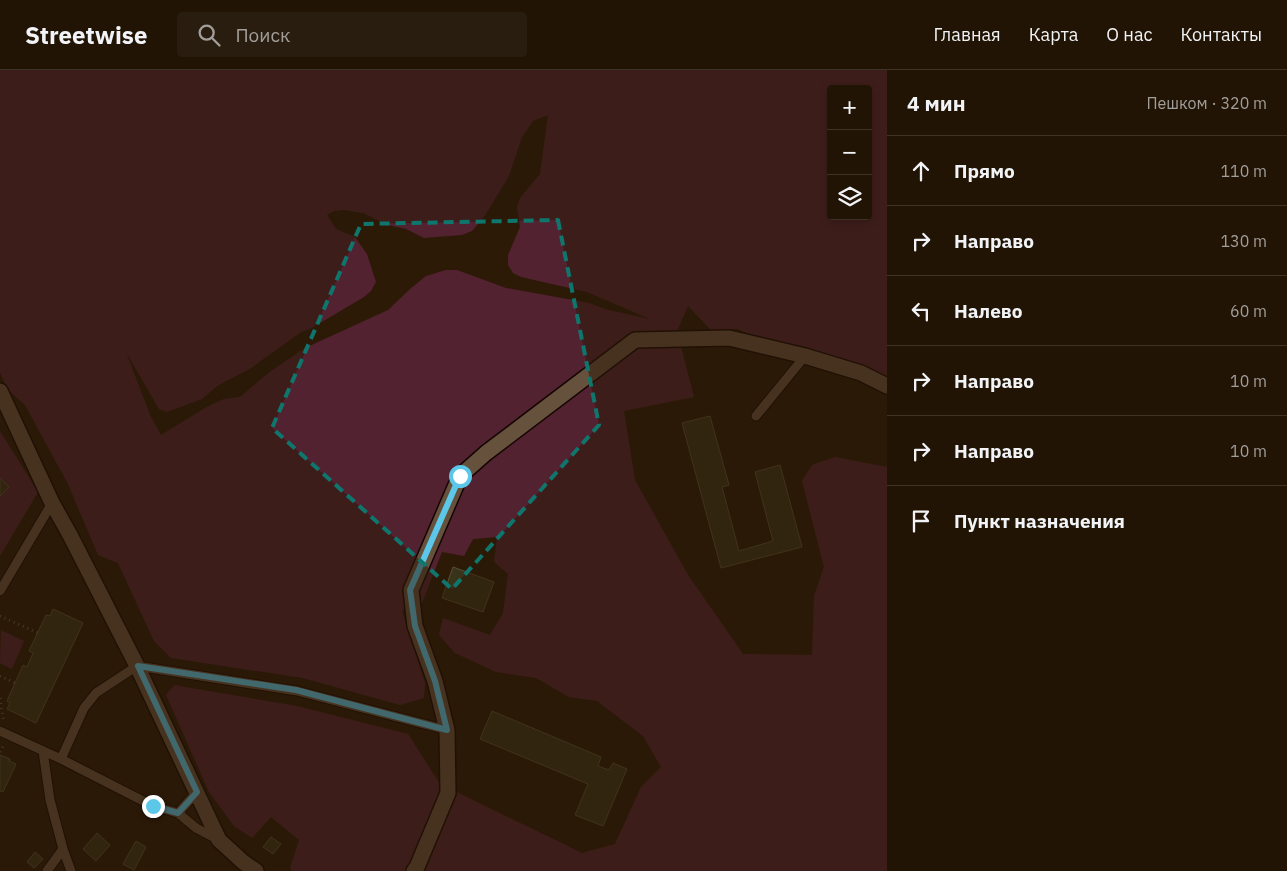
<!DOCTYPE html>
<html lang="ru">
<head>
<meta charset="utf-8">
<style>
  body { margin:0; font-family:"IBM Plex Sans",sans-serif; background:#291d0f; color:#f1f3f6 }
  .controls { position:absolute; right:15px; top:15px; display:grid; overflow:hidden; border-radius:5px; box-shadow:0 2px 8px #0003 }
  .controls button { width:45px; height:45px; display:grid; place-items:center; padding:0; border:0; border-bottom:1px solid #3e3327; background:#211405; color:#f1f3f6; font:25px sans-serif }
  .stop { position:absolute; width:15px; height:15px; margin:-11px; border:4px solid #5cc7e8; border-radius:50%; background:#fff }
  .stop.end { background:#5cc7e8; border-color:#fff; box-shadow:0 1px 5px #0008 }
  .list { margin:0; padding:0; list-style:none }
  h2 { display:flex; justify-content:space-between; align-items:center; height:65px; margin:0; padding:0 20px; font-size:21px }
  h2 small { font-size:16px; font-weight:400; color:#a29e9a }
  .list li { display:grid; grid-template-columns:32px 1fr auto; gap:15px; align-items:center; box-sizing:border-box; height:70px; padding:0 20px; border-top:1px solid #3e3327 }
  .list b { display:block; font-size:19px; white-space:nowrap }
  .list em { font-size:16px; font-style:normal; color:#a29e9a }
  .icon { flex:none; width:28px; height:28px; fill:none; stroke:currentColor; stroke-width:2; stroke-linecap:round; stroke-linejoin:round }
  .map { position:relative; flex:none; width:887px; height:801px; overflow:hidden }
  header { display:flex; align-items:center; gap:30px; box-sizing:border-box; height:70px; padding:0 25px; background:#211405; border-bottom:1px solid #3e3327 }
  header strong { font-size:24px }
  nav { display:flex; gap:28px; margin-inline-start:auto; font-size:18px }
  .search { width:350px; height:45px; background:#291d0f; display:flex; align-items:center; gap:12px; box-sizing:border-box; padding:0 18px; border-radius:5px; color:#a29e9a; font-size:19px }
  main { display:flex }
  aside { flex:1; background:#211405 }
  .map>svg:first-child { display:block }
  .green { fill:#532231; fill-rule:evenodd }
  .building { fill:#393319; stroke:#585136 }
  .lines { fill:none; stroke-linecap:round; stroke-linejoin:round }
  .service-casing { stroke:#140500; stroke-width:11 }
  .minor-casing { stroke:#140500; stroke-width:18 }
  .path { stroke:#6b5b4b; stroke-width:3; stroke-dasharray:1 4; stroke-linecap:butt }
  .service { stroke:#66513d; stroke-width:9 }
  .minor { stroke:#66513d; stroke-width:15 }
  .route { stroke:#5cc7e8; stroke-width:6 }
  .marked { fill:none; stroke:#0f766e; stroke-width:4; stroke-dasharray:10 6; stroke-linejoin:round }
</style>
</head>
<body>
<header>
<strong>Streetwise</strong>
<div class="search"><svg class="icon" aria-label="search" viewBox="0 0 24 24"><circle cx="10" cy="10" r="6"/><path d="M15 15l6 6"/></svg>Поиск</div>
<nav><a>Главная</a><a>Карта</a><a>О нас</a><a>Контакты</a></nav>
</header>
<main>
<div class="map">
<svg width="887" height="801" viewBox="0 0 887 801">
  <rect width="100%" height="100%" fill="#2c1a07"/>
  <!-- green -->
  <path class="green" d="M0 0H887V314L811 293 787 290 770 275 738 259 711 260 688 236 677 261 694 327 624 341 635 410 688 505 743 584 812 585 814 526 824 497 802 411 812 395 835 387 887 397V801H292L290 798 299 770 271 747 252 768 234 756 209 722 166 625 174 615 297 636 408 664 440 714 582 783 615 774 641 717 661 697 643 666 597 631 569 627 536 608 496 602 455 583 439 565 443 548 490 565 503 543 508 504 494 492 497 467 473 469 464 486 442 482 422 533 402 541 425 613 424 628 400 635 303 608 171 588 154 571 118 493 98 485 68 414 25 335 7 319 0 302ZM831 19H868V146H831ZM548 45 540 104 520 128 517 138 520 157 508 185V195L513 203 521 207 587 222 650 249 608 240 589 233 506 218 457 200H446L426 206 410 219 388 240 305 278 271 301 240 327 224 329 205 338 161 365 150 345 126 282 159 339 167 342 202 329 217 316 251 298 301 262 310 259 364 227 371 221 376 212 367 184 355 167 336 159 327 145 334 141 344 140 363 143 388 155 406 159 424 168 462 165 472 161 484 147 509 106 522 67 533 51Z
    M0 361 38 422 0 486Z
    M1 560 24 571 12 599 0 593Z"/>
  <!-- building -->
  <path class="building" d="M710 346 729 415 722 417 739 481 773 471 755 402 780 395 802 477 721 498 682 353Z
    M0 408 9 417 0 426Z
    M453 497 494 512 483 542 442 528Z
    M53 539 83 553 36 653 7 639 10 633 7 631 23 595 27 597 33 583 29 581 46 545 50 546Z
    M492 641 601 687 598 696 609 700 613 693 627 699 603 756 575 745 588 714 480 669Z
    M0 685 10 689 9 691 16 694 3 722 0 721Z
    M97 763 110 775 96 791 83 779Z
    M271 767 281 774 273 784 263 777Z
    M136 771 146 777 134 800 123 794Z
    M35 782 43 789 34 798 27 792Z"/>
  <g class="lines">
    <defs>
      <path id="service" d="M756 346 805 286
        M0 521 52 433
        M0 661 61 689 153 736 178 743 196 758 217 769
        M43 681 50 730 63 779 71 801
        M61 689 84 638 96 623 137 596 297 621 447 660
        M178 743 197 722
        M47 801 63 779"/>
      <path id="minor" d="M0 321 52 433 70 465 137 596 219 770 243 792 256 801
        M414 801 417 797 448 723 447 660 435 611 415 556 411 520 460 406 486 383 635 270 729 268 805 286 861 303 887 316"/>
    </defs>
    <!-- service casing -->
    <use href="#service" class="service-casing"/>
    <!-- minor casing -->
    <use href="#minor" class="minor-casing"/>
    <!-- path -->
    <path class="path" d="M0 546 38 563
      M0 606 15 613
      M0 628 1 637 4 651
      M0 682 4 674"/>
    <!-- service -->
    <use href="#service" class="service"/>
    <!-- minor -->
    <use href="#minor" class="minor"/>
  </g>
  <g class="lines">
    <!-- route -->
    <path class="route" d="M153 736 178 743 197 722 138 596 296 620 447 660 435 611 415 556 410 520 460 406"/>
  </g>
  <!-- marked area -->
  <path d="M0 0H887V801H0ZM558 150 599 355 452 519 272 358 361 154Z" fill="#2c1a07" fill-opacity=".55" fill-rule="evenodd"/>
  <path class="marked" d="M558 150 599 355 452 519 272 358 361 154Z"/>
</svg>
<div class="controls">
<button>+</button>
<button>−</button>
<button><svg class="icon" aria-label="layers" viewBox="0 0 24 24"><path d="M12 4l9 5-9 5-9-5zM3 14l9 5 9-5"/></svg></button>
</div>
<div class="stop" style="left:460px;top:406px"></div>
<div class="stop end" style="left:153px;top:736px"></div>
</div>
<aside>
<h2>4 мин<small>Пешком · 320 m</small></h2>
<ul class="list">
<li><svg class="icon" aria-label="ahead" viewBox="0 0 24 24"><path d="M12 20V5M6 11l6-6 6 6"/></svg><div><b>Прямо</b></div><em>110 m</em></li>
<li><svg class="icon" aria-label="right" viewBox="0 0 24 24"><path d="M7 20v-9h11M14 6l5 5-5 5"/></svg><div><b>Направо</b></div><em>130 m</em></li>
<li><svg class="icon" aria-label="left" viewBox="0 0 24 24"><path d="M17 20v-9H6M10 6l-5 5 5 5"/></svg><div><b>Налево</b></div><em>60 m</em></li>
<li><svg class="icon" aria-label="right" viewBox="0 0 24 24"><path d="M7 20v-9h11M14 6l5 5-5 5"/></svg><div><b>Направо</b></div><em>10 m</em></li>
<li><svg class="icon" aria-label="right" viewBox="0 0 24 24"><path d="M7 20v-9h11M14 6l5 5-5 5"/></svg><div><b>Направо</b></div><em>10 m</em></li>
<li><svg class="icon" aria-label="arrive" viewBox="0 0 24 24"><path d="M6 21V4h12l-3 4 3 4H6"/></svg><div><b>Пункт назначения</b></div></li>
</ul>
</aside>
</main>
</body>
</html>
